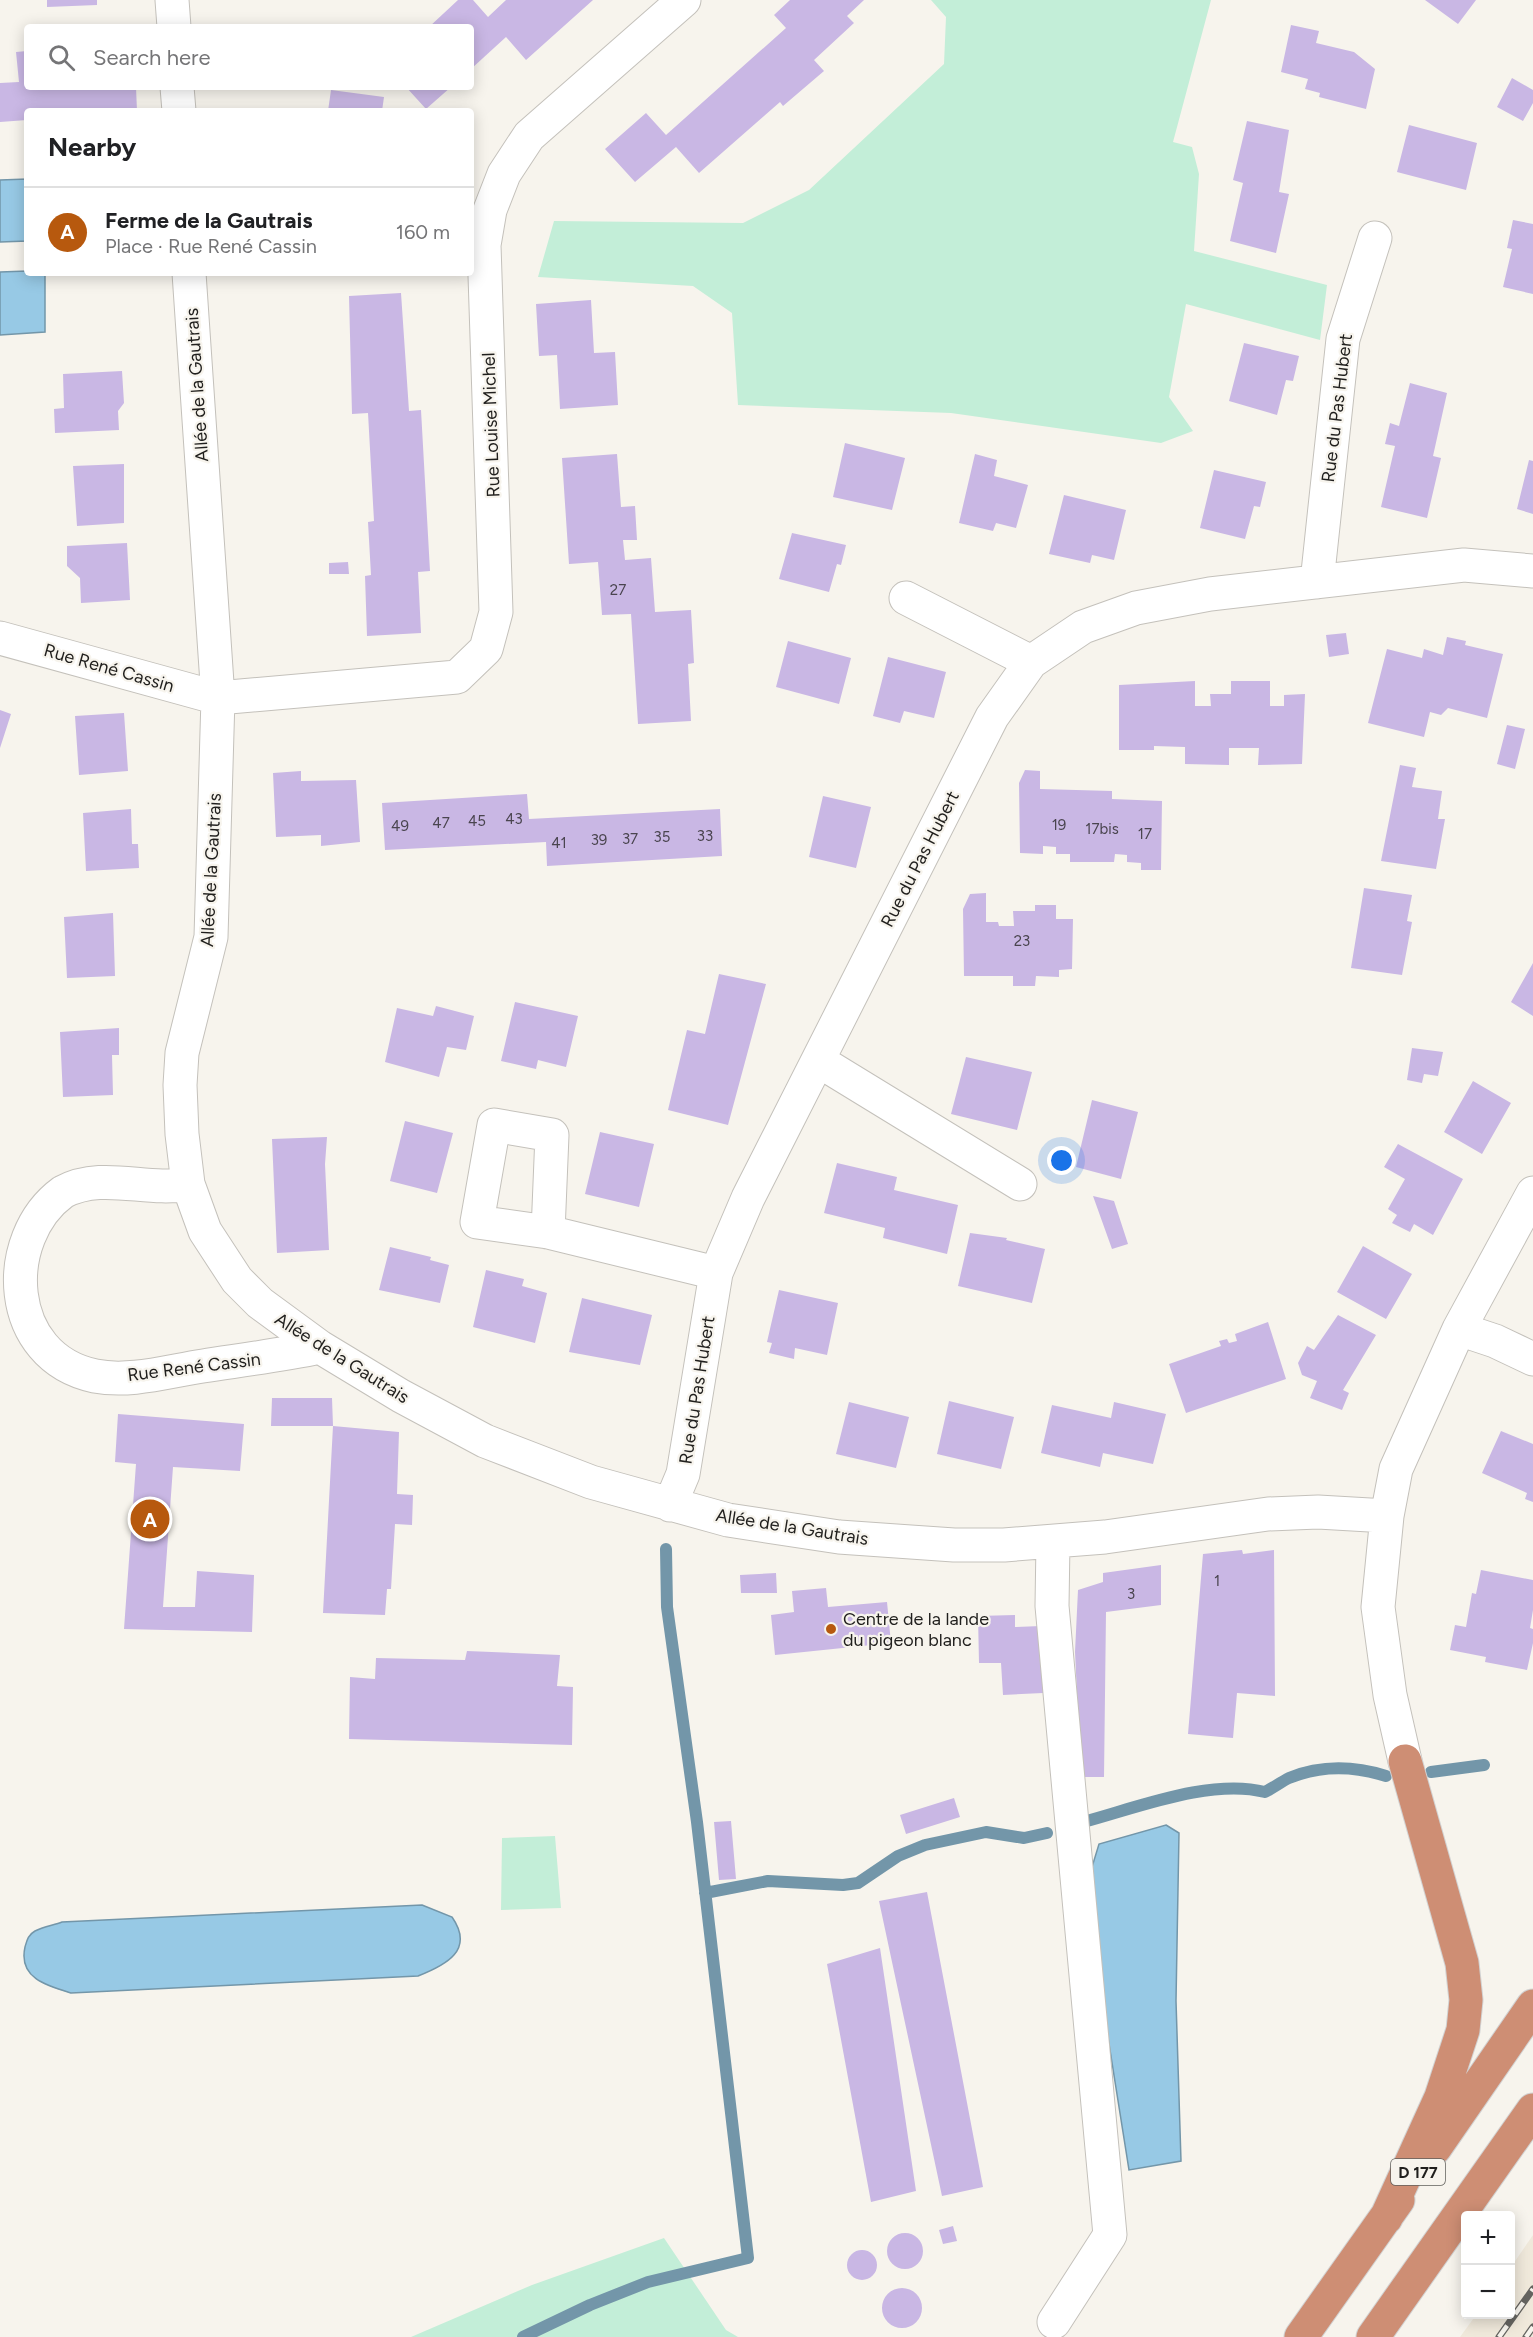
<!DOCTYPE html>
<html lang="en">
<head>
<meta charset="utf-8">
<style>
  body { margin:0; font-family:Figtree,sans-serif; background:#f6f6f6; color:#202124 }
  .controls { position:absolute; right:18px; bottom:18px; display:grid; overflow:hidden; border-radius:6px; box-shadow:0 3px 15px #0003 }
  .controls button { width:54px; height:54px; display:grid; place-items:center; padding:0; border:0; border-bottom:2px solid #e0e0e0; background:#fff; color:#202124; font:30px sans-serif }
  .you { position:absolute; left:1062px; top:1161px; width:21px; height:21px; margin:-15px; border:4px solid #fff; border-radius:50%; background:#1a73e8; box-shadow:0 0 0 9px #1a73e833 }
  .badge { display:grid; place-items:center; width:39px; height:39px; border-radius:50%; background:#b7590e; color:#fff; font-size:20px; font-weight:700 }
  .pin { position:absolute; translate:-50% -50%; border:3px solid #fff; box-shadow:0 2px 6px #0006 }
  .list { margin:0; padding:0; list-style:none }
  h2 { display:flex; justify-content:space-between; align-items:center; height:78px; margin:0; padding:0 24px; font-size:26px }
  h2 small { font-size:20px; font-weight:400; color:#757577 }
  .list li { display:grid; grid-template-columns:39px 1fr auto; gap:18px; align-items:center; box-sizing:border-box; height:90px; padding:0 24px; border-top:2px solid #e0e0e0 }
  .list b { display:block; font-size:22px; white-space:nowrap }
  .list p { margin:0; font-size:20px; white-space:nowrap; color:#757577 }
  .list em { font-size:20px; font-style:normal; color:#757577 }
  .icon { flex:none; width:33px; height:33px; fill:none; stroke:currentColor; stroke-width:2; stroke-linecap:round; stroke-linejoin:round }
  .map { position:relative; flex:none; width:1533px; height:2337px; overflow:hidden }
  .search { position:absolute; background:#fff; box-shadow:0 3px 15px #0003; left:24px; top:24px; width:450px; height:66px; display:flex; align-items:center; gap:15px; box-sizing:border-box; padding:0 21px; border-radius:6px; color:#757577; font-size:22px }
  .panel { position:absolute; background:#fff; box-shadow:0 3px 15px #0003; left:24px; top:108px; width:450px; height:168px; border-radius:6px }
  .map>svg:first-child { display:block }
  .built { fill:#f0e9db }
  .green { fill:#c3eed8 }
  .water { fill:#97c9e5; stroke:#7396a9; stroke-width:1.5 }
  .lines { fill:none; stroke-linecap:round; stroke-linejoin:round }
  .stream { stroke:#7396a9; stroke-width:12 }
  .building { fill:#c9b7e4 }
  .minor-casing { stroke:#c4c1bb; stroke-width:35 }
  .trunk-casing { stroke:#d2d2d2; stroke-width:35 }
  .minor { stroke:#fff; stroke-width:33 }
  .trunk { stroke:#ce8e74; stroke-width:33 }
  .rail-casing { stroke:#656460; stroke-width:7 }
  .rail { stroke:#f7f4ed; stroke-width:4.5; stroke-dasharray:14; stroke-linecap:butt }
  .poi-dot { fill:#b7590e; stroke:#f7f4ed; stroke-width:2 }
  .labels { text-anchor:middle; stroke-width:4.5; stroke-linejoin:round; paint-order:stroke }
  .number-label { font-size:15px; fill:#4a454f }
  .shield { fill:#f7f4ed; stroke:#605f5b; stroke-width:1.5 }
  .shield-label { font-size:16px; font-weight:bold; fill:#201f1d }
  .street-label { font-size:18px; fill:#201f1d; stroke:#f7f4ed }
  .poi-label { font-size:18px; fill:#201f1d; stroke:#f7f4ed; text-anchor:start }
</style>
</head>
<body>
<div class="map">
<svg width="1533" height="2337" viewBox="0 0 1533 2337">
  <rect width="100%" height="100%" fill="#f7f4ed"/>
  <!-- built -->
  <path class="built" d="M1533 2235V2337H1460L1476 2315 1510 2314 1511 2267Z"/>
  <!-- green -->
  <path class="green" d="M931 0H1211L1173 142 1192 147 1199 174 1194 251 1327 285 1320 340 1186 304 1169 397 1193 431 1161 443 951 413 738 405 732 313 693 286 538 277 554 221 743 223 809 190 944 64 946 17Z
    M555 1836 561 1908 501 1910 502 1838Z
    M664 2238 726 2330 738 2337H411L532 2285Z"/>
  <!-- water -->
  <path class="water" d="M27 179V241L0 242V180Z
    M27 271V273H45V332L0 335V272Z
    M1166 1825 1179 1833 1176 2001 1181 2161 1129 2170 1097 1968 1092 1867 1099 1844Z
    M422 1905 452 1917C475 1950 446 1965 418 1976L71 1993C47 1986 18 1978 25 1947 27 1940 28 1935 35 1931 43 1927 54 1925 62 1922Z"/>
  <g class="lines">
    <!-- stream -->
    <path class="stream" d="M1431 1772 1484 1765
      M1083 1822C1136 1808 1211 1778 1265 1792 1273 1788 1281 1782 1289 1778 1321 1765 1354 1766 1386 1776
      M705 1893 768 1881 843 1885 858 1883 898 1856 925 1845 986 1832 1024 1838 1047 1833
      M523 2337 590 2305 648 2282 748 2258 697 1822 667 1607 666 1549"/>
  </g>
  <!-- building -->
  <path class="building" d="M47 0H97V5L47 7Z
    M458 0H473L488 17 506 0H593L526 60 506 37 471 69V27H429Z
    M790 0H864L847 16 854 23 814 60 824 71 783 106 780 102 699 173 676 147 635 182 605 149 646 113 666 135 786 28 774 15Z
    M1425 0H1476L1458 24Z
    M1291 25 1319 31 1316 43 1354 52 1375 69 1366 109 1319 97 1320 93 1305 89 1308 79 1281 72Z
    M27 51V87H136L137 111H27V120L0 122V83L19 82 16 52Z
    M1512 78 1533 90V103L1523 121 1497 107Z
    M406 87H451L426 109Z
    M331 90 384 97 382 111H328Z
    M1247 121 1289 130 1279 192 1289 194 1276 253 1230 241 1243 183 1233 180Z
    M1409 125 1477 143 1466 190 1397 172Z
    M1513 220 1533 224V294L1503 287 1512 249 1507 248Z
    M401 293 409 411 421 410 430 571 418 572 421 633 367 636 365 576 371 575 368 522 374 521 368 413 352 414 349 296Z
    M591 300 594 353 615 352 618 405 560 409 557 355 539 356 536 304Z
    M1244 343 1299 356 1293 381 1286 380 1277 415 1229 401Z
    M122 371 124 403 118 411 119 430 55 433 54 409 64 408 63 374Z
    M1410 383 1447 393 1433 456 1441 458 1427 518 1381 507 1395 446 1385 444 1390 423 1399 426Z
    M845 443 905 458 892 510 833 497Z
    M617 454 621 507 635 506 637 540H623L625 560 651 558 655 612 691 610 694 663 688 664 691 721 638 724 631 614 602 615 598 562 569 564 562 458Z
    M975 454 997 460 994 476 1028 485 1016 528 996 523 993 531 959 523Z
    M1529 460 1533 461V514L1517 509Z
    M124 464V523L77 526 73 466Z
    M1214 470 1266 482 1260 507 1254 506 1245 539 1200 528Z
    M1064 495 1126 510 1114 560 1092 555 1090 563 1049 554Z
    M792 533 846 545 841 565 837 564 829 592 779 579Z
    M127 543 130 600 81 603 80 578 67 566V546Z
    M348 562 349 574H329V563Z
    M1346 633 1349 654 1329 657 1326 635Z
    M1447 637 1466 641 1465 645 1503 654 1487 718 1448 708 1441 715 1430 712 1424 737 1368 723 1387 649 1422 658 1424 649 1443 655Z
    M788 641 851 658 839 704 776 687Z
    M888 657 946 672 934 718 904 711 900 723 873 716Z
    M1195 681V706H1211L1210 694H1231V681H1270V706H1284V695L1305 694 1302 764 1258 765 1259 748H1229V765L1185 764V747L1154 746V750H1119V685Z
    M0 710 11 714 0 748Z
    M124 713 128 771 79 775 75 716Z
    M1507 725 1525 729 1515 769 1497 764Z
    M1400 765 1416 768 1412 787 1442 791 1438 819H1445L1436 869 1381 861Z
    M1025 770 1040 771V789L1112 791V799L1162 801 1161 870H1141V863L1127 862V855L1115 854 1114 862H1070V854H1056V847L1043 846V854L1020 853 1019 783Z
    M301 771V781L356 780 360 842 321 846V835L276 837 273 773Z
    M527 794 529 819 720 809 722 856 547 866 546 842 385 850 382 803Z
    M823 796 871 807 856 868 809 857Z
    M131 809 132 844H138L139 868 86 871 83 813Z
    M1364 888 1412 895 1407 921 1412 922 1402 975 1351 968Z
    M986 893V922H998L999 926H1014L1013 911H1035V905H1056V919H1073L1072 969 1059 970V977L1036 976 1035 986H1013V976H964L963 909 970 894Z
    M113 913 115 976 67 978 64 917Z
    M1533 963V1016L1511 1002Z
    M719 974 766 984 728 1125 668 1110 687 1030 705 1034Z
    M515 1002 578 1016 566 1067 538 1060 536 1069 501 1061Z
    M436 1006 474 1016 466 1050 447 1047 439 1077 385 1062 397 1008 433 1016Z
    M119 1028V1055H112L113 1095 63 1097 60 1032Z
    M1412 1048 1443 1052 1438 1076 1424 1074 1422 1083 1407 1080Z
    M966 1057 1032 1072 1017 1130 951 1114Z
    M1473 1081 1511 1103 1482 1154 1444 1132Z
    M1092 1100 1138 1112 1121 1179 1076 1167Z
    M405 1121 453 1133 437 1193 390 1181Z
    M600 1132 654 1144 639 1207 585 1194Z
    M327 1137 325 1164 329 1250 277 1253 272 1139Z
    M1398 1144 1463 1179 1433 1235 1414 1224 1410 1232 1392 1223 1397 1215 1388 1209 1405 1179 1384 1167Z
    M837 1163 897 1177 894 1190 958 1205 947 1254 883 1238 885 1228 824 1213Z
    M1093 1196 1114 1201 1128 1244 1112 1249Z
    M970 1233 1007 1238 1006 1240 1045 1249 1032 1303 958 1286Z
    M1363 1246 1412 1274 1386 1319 1337 1292Z
    M390 1247 431 1257 430 1260 449 1265 440 1303 379 1290Z
    M486 1270 524 1279 522 1286 547 1293 535 1343 473 1327Z
    M779 1290 838 1303 827 1355 795 1348 794 1359 769 1353 772 1343 767 1342Z
    M582 1298 652 1315 640 1365 569 1352Z
    M1338 1315 1376 1335 1343 1390 1349 1393 1342 1410 1310 1398 1317 1381 1302 1375 1298 1363 1307 1346 1314 1350Z
    M1268 1322 1286 1379 1186 1413 1169 1364 1221 1346 1219 1341 1227 1339 1229 1343 1237 1341 1235 1334Z
    M272 1398H332L333 1426 399 1432 397 1494 413 1495 412 1525 395 1524 391 1589H387L385 1615 323 1613 333 1426H271Z
    M949 1401 1014 1417 1001 1469 937 1454Z
    M849 1402 909 1417 896 1468 836 1454Z
    M1114 1402 1166 1414 1153 1464 1103 1453 1100 1467 1041 1453 1052 1405 1111 1418Z
    M118 1414 244 1424 240 1471 173 1467 163 1607H195L197 1571 254 1575 252 1632 124 1629 136 1464 115 1462Z
    M1501 1431 1533 1444V1502L1525 1499 1527 1493 1482 1473Z
    M1242 1550 1243 1554 1274 1550 1275 1696 1237 1693 1233 1738 1188 1734 1203 1554Z
    M1161 1565V1605L1106 1612 1104 1777H1081L1075 1652 1078 1590 1103 1582V1573Z
    M1481 1570 1533 1580V1610L1530 1628 1533 1629V1643L1527 1670 1485 1662 1486 1657 1450 1650 1455 1625 1466 1627 1472 1593 1476 1594Z
    M776 1573 777 1593H741L740 1575Z
    M826 1588 828 1607 887 1602 891 1643 775 1655 771 1615 794 1612 792 1591Z
    M1015 1615V1627L1041 1626 1043 1693 1003 1695 1001 1663H979L978 1616Z
    M467 1651 560 1655 557 1686 573 1687 572 1745 349 1739 350 1677 375 1679 376 1658 465 1660Z
    M954 1798 960 1817 906 1834 900 1815Z
    M731 1821 736 1879 719 1880 714 1822Z
    M927 1892 983 2187 942 2196 879 1901Z
    M880 1948 916 2191 871 2202 827 1964Z
    M953 2226 957 2241 943 2244 939 2230Z
    M887 2251a18 18 0 1 1 36 0a18 18 0 1 1-36 0Z
    M847 2265a15 15 0 1 1 30 0a15 15 0 1 1-30 0Z
    M882 2308a20 20 0 1 1 40 0a20 20 0 1 1-40 0Z"/>
  <g class="lines">
    <defs>
      <path id="minor" d="M172 0 174 27
        M177 87 179 111
        M189 273 218 698 211 937 182 1053 180 1085 182 1134 188 1184 205 1231 237 1280 260 1303 320 1347 401 1396 485 1441 591 1482 728 1520 839 1537 954 1545H1004L1105 1537 1268 1514 1318 1512 1387 1516
        M1317 582 1343 339 1375 238
        M906 598 1031 662
        M0 638 218 698 457 677 486 649 496 612 484 245 490 210 504 174 529 136 684 0
        M819 1061 1020 1184
        M188 1184C146 1192 103 1171 63 1192 0 1238 4 1357 95 1376 130 1383 169 1371 203 1366 242 1360 281 1355 320 1347
        M548 1232 552 1135 494 1125 477 1222 548 1232 716 1273
        M1459 1329 1495 1341 1533 1359
        M670 1505 683 1474 716 1273 748 1198 992 717 1031 662 1083 627 1136 608 1210 594 1464 565 1533 571
        M1053 1542 1052 1606 1110 2235 1054 2322
        M1405 1761 1390 1695 1378 1607 1387 1516 1396 1469 1459 1329 1533 1193"/>
      <path id="trunk" d="M1435 2148 1533 2006
        M1386 2218 1441 2097 1463 2030 1466 2000 1462 1963 1405 1761
        M1301 2337 1398 2200
        M1373 2337 1533 2110"/>
    </defs>
    <!-- minor casing -->
    <use href="#minor" class="minor-casing"/>
    <!-- trunk casing -->
    <use href="#trunk" class="trunk-casing"/>
    <!-- minor -->
    <use href="#minor" class="minor"/>
    <!-- trunk -->
    <use href="#trunk" class="trunk"/>
    <defs>
      <path id="rail" d="M1499 2337 1533 2289
        M1526 2337 1533 2327"/>
    </defs>
    <!-- rail casing -->
    <use href="#rail" class="rail-casing"/>
    <!-- rail -->
    <use href="#rail" class="rail"/>
  </g>
  <!-- markers -->
  <circle class="poi-dot" cx="831" cy="1629" r="6"/>
  <g class="labels">
    <!-- number labels -->
    <g class="number-label">
      <text x="618" y="595">27</text>
      <text x="514" y="824">43</text>
      <text x="477" y="826">45</text>
      <text x="441" y="828">47</text>
      <text x="1059" y="830">19</text>
      <text x="400" y="831">49</text>
      <text x="1102" y="834">17bis</text>
      <text x="1145" y="839">17</text>
      <text x="705" y="841">33</text>
      <text x="662" y="842">35</text>
      <text x="630" y="844">37</text>
      <text x="599" y="845">39</text>
      <text x="559" y="848">41</text>
      <text x="1022" y="946">23</text>
      <text x="1217" y="1586">1</text>
      <text x="1131" y="1599">3</text>
    </g>
    <!-- shield labels -->
    <rect class="shield" x="1391" y="2159" width="54" height="26" rx="4.5"/>
    <g class="shield-label">
      <text x="1418" y="2178">D 177</text>
    </g>
    <!-- street labels -->
    <g class="street-label">
      <text transform="translate(197 385) rotate(-94)" y="6">Allée de la Gautrais</text>
      <text transform="translate(1337 408) rotate(-83)" y="6">Rue du Pas Hubert</text>
      <text transform="translate(491 425) rotate(-92)" y="6">Rue Louise Michel</text>
      <text transform="translate(109 668) rotate(16)" y="6">Rue René Cassin</text>
      <text transform="translate(920 859) rotate(-63)" y="6">Rue du Pas Hubert</text>
      <text transform="translate(211 870) rotate(-87)" y="6">Allée de la Gautrais</text>
      <text transform="translate(342 1358) rotate(32)" y="6">Allée de la Gautrais</text>
      <text transform="translate(194 1367) rotate(-7)" y="6">Rue René Cassin</text>
      <text transform="translate(697 1390) rotate(-81)" y="6">Rue du Pas Hubert</text>
      <text transform="translate(792 1527) rotate(9)" y="6">Allée de la Gautrais</text>
    </g>
    <!-- poi labels -->
    <g class="poi-label">
      <text x="843" y="1625">Centre de la lande<tspan x="843" dy="21">du pigeon blanc</tspan></text>
    </g>
  </g>
</svg>
<div class="controls">
<button>+</button>
<button>−</button>
</div>
<div class="you"></div>
<div class="pin badge" style="left:150px;top:1519px">A</div>
<div class="search"><svg class="icon" aria-label="search" viewBox="0 0 24 24"><circle cx="10" cy="10" r="6"/><path d="M15 15l6 6"/></svg>Search here</div>
<section class="panel">
<h2>Nearby<small></small></h2>
<ul class="list">
<li><span class="badge">A</span><div><b>Ferme de la Gautrais</b><p>Place · Rue René Cassin</p></div><em>160 m</em></li>
</ul>
</section>
</div>
</body>
</html>
